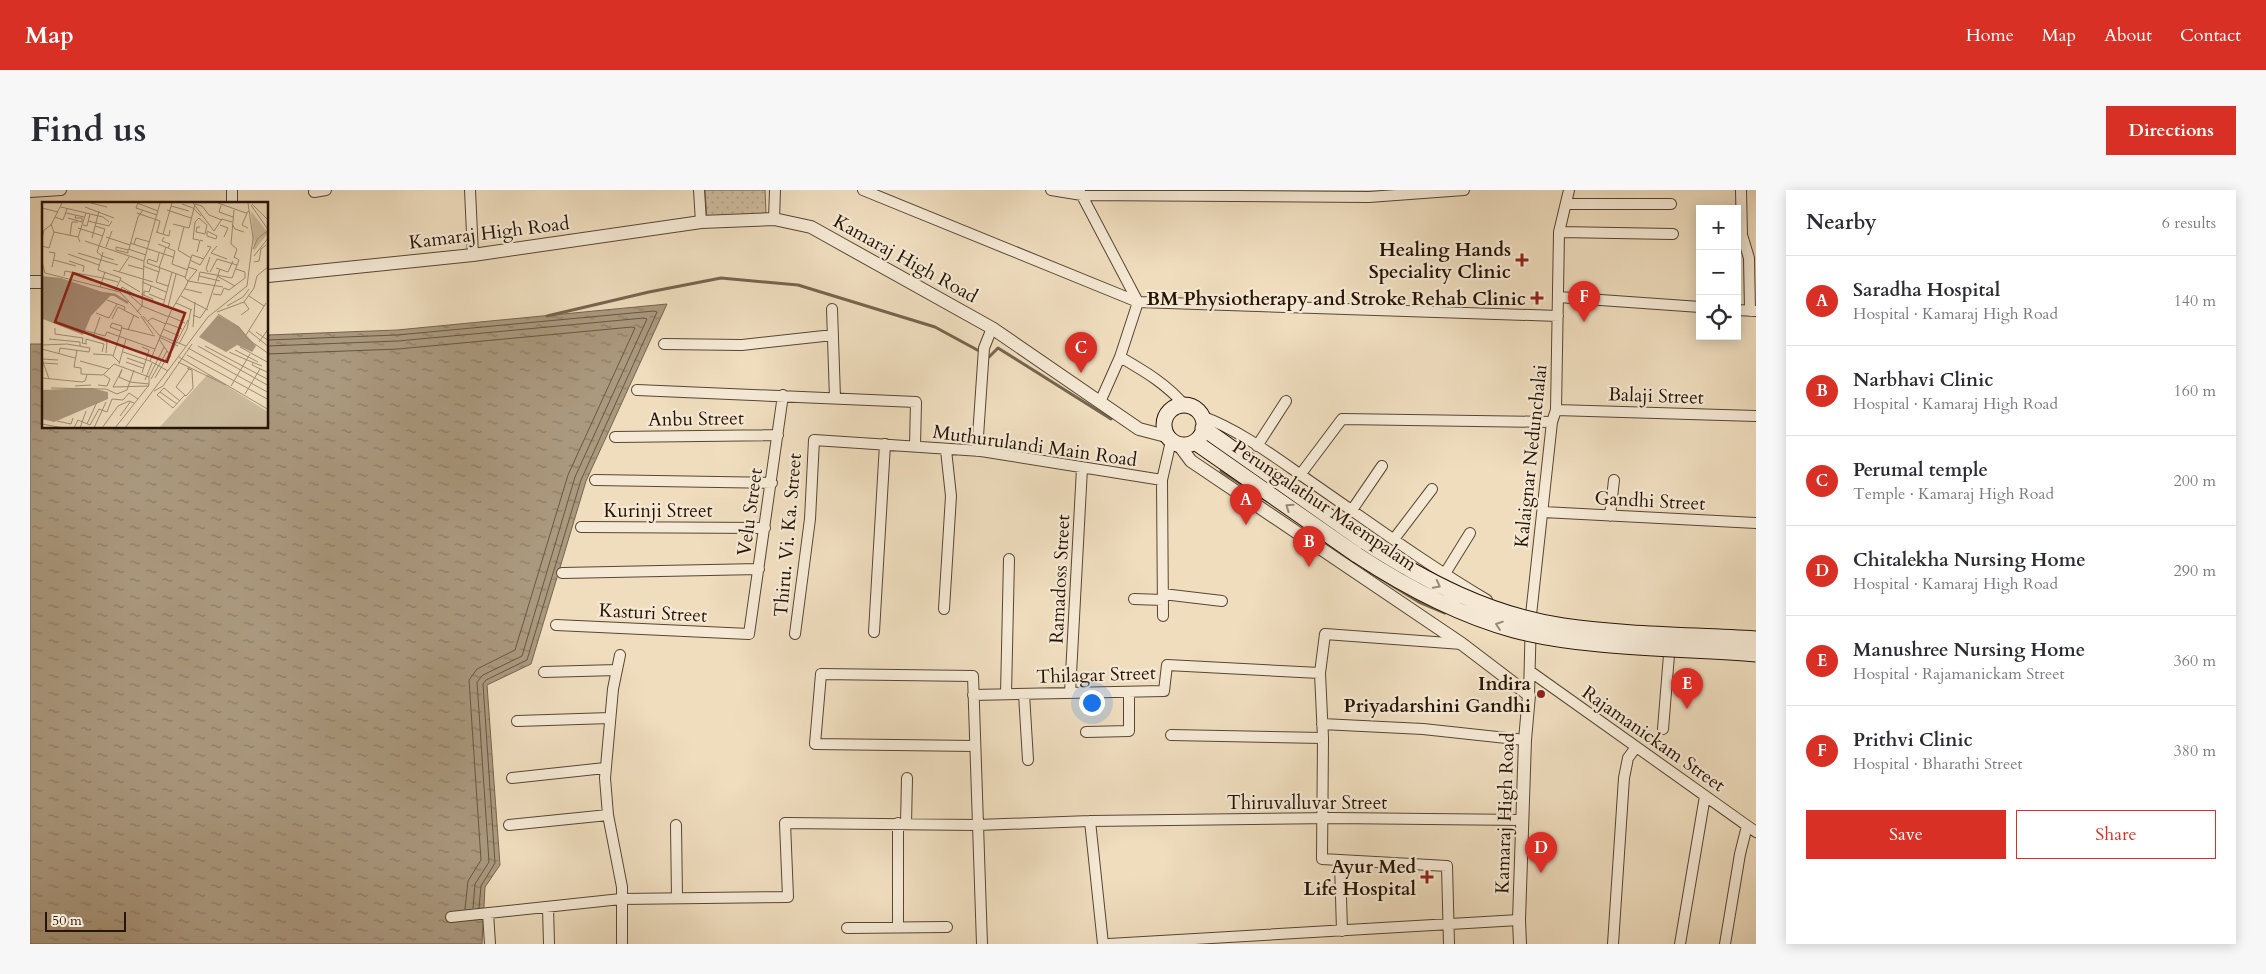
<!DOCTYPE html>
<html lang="en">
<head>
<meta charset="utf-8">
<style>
  body { margin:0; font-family:Cardo,serif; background:#f7f7f7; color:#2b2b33 }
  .controls { position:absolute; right:15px; top:15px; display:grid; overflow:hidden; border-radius:0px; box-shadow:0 2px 12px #0003 }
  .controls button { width:45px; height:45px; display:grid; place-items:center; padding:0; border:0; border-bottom:1px solid #e1e1e2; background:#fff; color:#2b2b33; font:25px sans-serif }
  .scale { position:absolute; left:15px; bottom:12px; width:81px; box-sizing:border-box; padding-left:5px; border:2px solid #261404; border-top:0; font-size:14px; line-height:18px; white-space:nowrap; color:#261404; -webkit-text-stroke:4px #f5e9d5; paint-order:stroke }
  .you { position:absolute; left:1061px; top:512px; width:18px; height:18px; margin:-12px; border:4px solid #fff; border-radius:50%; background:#1a73e8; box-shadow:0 0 0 8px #1a73e833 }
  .badge { display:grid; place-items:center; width:32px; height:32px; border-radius:50%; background:#d93025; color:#fff; font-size:16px; font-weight:700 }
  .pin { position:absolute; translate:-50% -41px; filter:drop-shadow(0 1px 2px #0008) }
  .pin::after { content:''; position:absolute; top:26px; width:18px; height:15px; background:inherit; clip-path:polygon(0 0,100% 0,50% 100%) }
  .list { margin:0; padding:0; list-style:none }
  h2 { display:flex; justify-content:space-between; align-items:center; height:65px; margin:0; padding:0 20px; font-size:21px }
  h2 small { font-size:16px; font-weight:400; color:#7c7c81 }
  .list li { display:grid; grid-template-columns:32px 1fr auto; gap:15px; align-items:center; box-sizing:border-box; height:90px; padding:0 20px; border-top:1px solid #e1e1e2 }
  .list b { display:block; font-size:19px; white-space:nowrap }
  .list p { margin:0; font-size:16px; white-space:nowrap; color:#7c7c81 }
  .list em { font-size:16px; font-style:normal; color:#7c7c81 }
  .actions { display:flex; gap:10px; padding:15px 20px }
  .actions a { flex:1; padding:11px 0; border:1px solid #d93025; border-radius:0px; text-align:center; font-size:18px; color:#d93025 }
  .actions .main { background:#d93025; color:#fff }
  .icon { flex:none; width:28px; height:28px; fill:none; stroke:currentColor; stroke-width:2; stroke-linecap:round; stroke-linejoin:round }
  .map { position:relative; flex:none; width:1726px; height:754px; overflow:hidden; border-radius:0px }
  header { display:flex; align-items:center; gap:30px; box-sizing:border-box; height:70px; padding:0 25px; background:#d93025; color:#fff }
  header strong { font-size:24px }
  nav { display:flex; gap:28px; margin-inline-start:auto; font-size:18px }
  .intro { display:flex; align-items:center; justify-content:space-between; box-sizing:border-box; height:120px; padding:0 30px }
  h1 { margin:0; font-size:35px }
  .button { padding:12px 22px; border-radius:0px; background:#d93025; color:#fff; font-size:18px; font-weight:700 }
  main { display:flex; gap:30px; padding:0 30px }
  aside { flex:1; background:#fff; border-radius:0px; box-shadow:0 2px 12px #0003 }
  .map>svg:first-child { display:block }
  .park { fill:url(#park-dots); stroke:#7a6851 }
  .water { fill:url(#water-ripples); stroke:#76644e }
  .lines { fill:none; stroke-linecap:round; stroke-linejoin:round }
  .shore { stroke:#685642; stroke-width:1 }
  .stream { stroke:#76644e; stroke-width:3 }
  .minor-casing { stroke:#584632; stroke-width:12 }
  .tertiary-casing { stroke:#584632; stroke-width:14 }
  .secondary-casing { stroke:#261404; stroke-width:17 }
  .minor { stroke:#f5e9d5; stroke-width:10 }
  .tertiary { stroke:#f5e9d5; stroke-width:12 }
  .secondary { stroke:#f5e9d5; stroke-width:15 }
  .secondary-bridge-casing { stroke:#261404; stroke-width:17; stroke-linecap:butt }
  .secondary-bridge { stroke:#f5e9d5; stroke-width:15 }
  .oneway { stroke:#988977 }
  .poi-dot { fill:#8f2418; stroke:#f5e9d5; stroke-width:2 }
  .labels { text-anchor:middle; stroke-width:4.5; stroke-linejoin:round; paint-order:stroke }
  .street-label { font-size:19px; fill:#261404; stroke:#f5e9d5 }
  .poi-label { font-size:19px; font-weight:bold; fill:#261404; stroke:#f5e9d5; text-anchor:end }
  .inset-river { fill:none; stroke:#ab997f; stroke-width:2.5 }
  .inset-road { fill:none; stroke:#9f8d74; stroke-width:1 }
  .view { fill:#8f2418; fill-opacity:0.15; stroke:#8f2418; stroke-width:2.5 }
  .inset-edge { fill:none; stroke:#261404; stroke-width:2.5 }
</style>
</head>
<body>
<header>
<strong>Map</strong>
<nav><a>Home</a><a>Map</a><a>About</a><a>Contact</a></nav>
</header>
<div class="intro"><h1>Find us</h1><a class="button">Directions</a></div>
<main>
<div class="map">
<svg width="1726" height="754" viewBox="0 0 1726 754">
  <defs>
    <pattern id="park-dots" width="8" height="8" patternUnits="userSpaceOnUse" patternTransform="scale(1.25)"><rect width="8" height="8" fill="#cdbb9e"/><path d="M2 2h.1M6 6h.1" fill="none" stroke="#b0a086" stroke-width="1.8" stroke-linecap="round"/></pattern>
    <pattern id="water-ripples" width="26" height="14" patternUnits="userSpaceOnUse" patternTransform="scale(1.25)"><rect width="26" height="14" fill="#ab997f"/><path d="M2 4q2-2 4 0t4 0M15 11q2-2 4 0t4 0" fill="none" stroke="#8b7c66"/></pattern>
  </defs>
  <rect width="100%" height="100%" fill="#efddbe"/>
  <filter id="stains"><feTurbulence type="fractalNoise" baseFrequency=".004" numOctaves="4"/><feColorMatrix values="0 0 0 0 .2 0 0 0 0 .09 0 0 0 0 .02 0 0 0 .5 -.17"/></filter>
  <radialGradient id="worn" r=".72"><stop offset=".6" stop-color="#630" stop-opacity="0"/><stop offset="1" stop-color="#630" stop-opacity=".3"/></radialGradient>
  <!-- park -->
  <path class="park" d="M675 0H735L736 25 677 29Z"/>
  <!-- water -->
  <path class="water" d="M637 114 556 291 501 474 457 495 470 675 455 697 452 754H0V154H14V238H238V145L367 140Z"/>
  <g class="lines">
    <!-- shore -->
    <path class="shore" d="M238 150 367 145 624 121 627 122 551 290 497 470 456 490 453 494 465 673 451 696 449 718
      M238 156 368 151 614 128 617 129 545 287 492 466 453 485 447 492 459 672 445 694 443 718
      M238 164 368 159 602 137 605 138 538 285 485 460 447 479 439 490 451 670 438 691 435 719"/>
    <!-- stream -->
    <path class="stream" d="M517 126 619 102 691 88 768 95 905 137 951 162
      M957 165 959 167 968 158 1081 229 1083 225
      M1191 281 1237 311
      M1335 379 1389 412 1415 423"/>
    <defs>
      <path id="minor" d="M202 0V14
        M440 0 443 65
        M669 0 671 32
        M833 0 1108 112 1528 126
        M1021 0 1052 5 1339 7 1434 0
        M1049 0 1108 112 1090 167 1070 212
        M1711 0 1712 45 1719 68 1720 121
        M0 2 31 0
        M284 2 296 0
        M1536 14H1641
        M744 29 745 0
        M1529 42 1643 44
        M1528 107 1670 117
        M802 119 805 208
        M1707 120 1726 121
        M634 154 712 155 803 145
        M1090 167C1114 181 1137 194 1155 216
        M607 200 886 212 885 256
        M1526 220 1726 226
        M1171 226C1210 240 1246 268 1281 292 1339 332 1396 374 1457 410
        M585 247 748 245
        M1227 256 1256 211
        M947 261 954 158 962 138
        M1270 285 1312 229 1522 232
        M565 290 742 293
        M1322 320 1352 276
        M1513 322 1726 333
        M1580 326 1584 290
        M551 337 735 338
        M1364 349 1402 299
        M532 383 729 379
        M1414 385 1440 343
        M1133 404 1192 411
        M1104 409 1133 410
        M914 419 921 306 916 260
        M1133 426 1132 290 1141 251
        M526 435 719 444 753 205
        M844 442 855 254
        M765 444 780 329 784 250 951 261 1132 290
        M590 465 583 499 575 588 578 625 592 697V754
        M514 482 587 480
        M1501 482 1726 642
        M1040 503 1052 278
        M976 504 979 369
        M994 504 998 570
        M943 505 1134 501 1137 475 1290 483
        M1499 505 1501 425 1522 232 1526 220 1529 42 1539 0
        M487 531 580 528
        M1292 534 1393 539 1495 550
        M1633 539 1639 465
        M1056 542 1099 541V502
        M1141 545 1293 548
        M945 556 785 554 791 484 943 486 952 754
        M482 588 575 578
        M1060 631 1073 754
        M868 633V736
        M876 634 877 588
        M479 635 578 625
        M646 635 647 708
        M1310 672 1312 741
        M518 717 519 754
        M458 723 460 754
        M421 727 591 709 758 707 755 633 948 635 1060 631 1303 628 1493 630
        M817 738 917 737
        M1079 754 1489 730
        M1419 754 1417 676 1292 669 1293 548 1290 483 1295 444 1432 454
        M1583 754 1594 588 1598 568 1606 557
        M1650 754 1675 606
        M1695 754 1710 664 1717 636"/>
      <path id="tertiary" d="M238 86 443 65 671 32 744 29 781 37 962 138 1109 239 1136 246
        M0 92H14
        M1149 255 1161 271 1432 454 1499 505 1495 550 1489 730 1490 754"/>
      <path id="secondary" d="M1134 235a20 20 0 1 1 40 0a20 20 0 1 1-40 0Z
        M1173 238 1335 352
        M1165 252 1327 365"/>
    </defs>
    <!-- minor casing -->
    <use href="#minor" class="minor-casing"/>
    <!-- tertiary casing -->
    <use href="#tertiary" class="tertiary-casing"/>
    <!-- secondary casing -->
    <use href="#secondary" class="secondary-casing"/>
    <!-- minor -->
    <use href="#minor" class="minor"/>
    <!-- tertiary -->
    <use href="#tertiary" class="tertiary"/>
    <!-- secondary -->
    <use href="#secondary" class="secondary"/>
    <defs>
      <path id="secondary-bridge" d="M1335 352C1395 391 1460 425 1533 436 1597 445 1662 445 1726 449
        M1327 365C1376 397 1428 425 1484 440 1557 459 1650 458 1726 464"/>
    </defs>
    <!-- secondary-bridge casing -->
    <use href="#secondary-bridge" class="secondary-bridge-casing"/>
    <!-- secondary-bridge -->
    <use href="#secondary-bridge" class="secondary-bridge"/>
  </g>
  <!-- one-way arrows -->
  <defs><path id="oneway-chevron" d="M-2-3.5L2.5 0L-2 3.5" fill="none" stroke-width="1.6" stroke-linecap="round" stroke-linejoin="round" transform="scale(1.25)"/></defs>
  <g class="oneway">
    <use href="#oneway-chevron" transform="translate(1259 317) rotate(-145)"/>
    <use href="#oneway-chevron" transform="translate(1407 395) rotate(27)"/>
    <use href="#oneway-chevron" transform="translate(1469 435) rotate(-161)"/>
  </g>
  <!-- markers -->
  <g class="poi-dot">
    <path d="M1489.5 62.5h5v5h5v5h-5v5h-5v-5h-5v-5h5z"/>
    <path d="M1504.5 100.5h5v5h5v5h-5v5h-5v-5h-5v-5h5z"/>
    <circle cx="1511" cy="504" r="5"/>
    <path d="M1394.5 679.5h5v5h5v5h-5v5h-5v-5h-5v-5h5z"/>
  </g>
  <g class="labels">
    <!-- street labels -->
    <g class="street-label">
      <text transform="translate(459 42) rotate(-7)" y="7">Kamaraj High Road</text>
      <text transform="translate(876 68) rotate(29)" y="7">Kamaraj High Road</text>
      <text transform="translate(1626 205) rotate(2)" y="7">Balaji Street</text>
      <text transform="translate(666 228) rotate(-1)" y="7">Anbu Street</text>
      <text transform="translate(1005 255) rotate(8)" y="7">Muthurulandi Main Road</text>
      <text transform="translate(1500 266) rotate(-84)" y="7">Kalaignar Nedunchalai</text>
      <text transform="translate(1620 310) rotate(3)" y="7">Gandhi Street</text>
      <text transform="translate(1295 315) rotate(34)" y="7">Perungalathur Maempalam</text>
      <text x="628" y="327">Kurinji Street</text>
      <text transform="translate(719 322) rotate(-82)" y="7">Velu Street</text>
      <text transform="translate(757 345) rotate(-85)" y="7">Thiru. Vi. Ka. Street</text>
      <text transform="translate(1029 389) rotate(-87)" y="7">Ramadoss Street</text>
      <text transform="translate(623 422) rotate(3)" y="7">Kasturi Street</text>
      <text transform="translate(1066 484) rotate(-2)" y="7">Thilagar Street</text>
      <text transform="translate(1624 548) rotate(35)" y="7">Rajamanickam Street</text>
      <text x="1277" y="619">Thiruvalluvar Street</text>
      <text transform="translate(1474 623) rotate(-88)" y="7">Kamaraj High Road</text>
    </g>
    <!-- poi labels -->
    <g class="poi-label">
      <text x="1481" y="66">Healing Hands<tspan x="1481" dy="22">Speciality Clinic</tspan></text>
      <text x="1496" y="115">BM Physiotherapy and Stroke Rehab Clinic</text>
      <text x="1501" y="500">Indira<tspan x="1501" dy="22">Priyadarshini Gandhi</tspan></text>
      <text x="1386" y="683">Ayur Med<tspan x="1386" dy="22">Life Hospital</tspan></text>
    </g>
  </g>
  <!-- overview -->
  <g transform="translate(12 12)">
    <rect width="226" height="226" fill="#efddbe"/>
    <path d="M166 172 226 210V226H117Z" fill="#cdbb9e"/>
    <path d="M209 9 226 31 213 48H212Z" fill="#cdbb9e"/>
    <path d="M0 74 19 76 69 93 49 114 41 133 1 117ZM176 113 197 125 214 144 210 150 195 143 184 150 157 135ZM49 186 66 190V197L12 220 0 217V188Z" fill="#ab997f"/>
    <path class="inset-river" d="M60 91 73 93 86 101"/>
    <path class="inset-road" d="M49 1 65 5M95 1 116 9M96 1 94 6 115 13M151 1 172 29 180 17 190 20M176 1 204 11 207 9M140 2 151 6 159 14M210 2 227 19M179 3 177 10 191 15M209 3 227 29M129 4 147 9M19 5 61 15 67 20M43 5 72 16M0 6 16 10M125 8 149 16M24 11 42 15M95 11 118 19 115 30M205 11 200 23 206 26M13 15 21 18 25 7M26 16 40 20V16H33L34 13M46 19 67 24 70 19M131 22 147 26 153 2 160 4 167 13 180 18M190 22 193 27 202 30M41 23 45 24 48 12M178 23 186 26 182 35M53 24 63 27 55 50 60 54 61 50M142 25 136 48 149 56 150 53 162 57M36 26 61 34M12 30 36 35M114 30 127 34 128 28M165 30V34L174 37 175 34 165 29M121 32 130 1M28 33 30 20H36M64 35 88 43M122 35 120 39 128 42 126 46M50 36 57 9M0 37 2 28 9 23 20 1M157 38 151 37 153 20 157 16 165 23 163 32 154 30 155 25H158M43 39 102 59M38 40 36 35 44 11M88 41 131 55M92 42 94 36 108 40M116 42 133 49 130 62 146 68M0 44 7 46 12 30 9 22M175 44 169 51 185 57M64 45 70 29M74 45 86 48V51L74 48ZM86 47 104 53M87 47 96 15 101 8M211 47 216 36 227 28M7 50 13 51 10 65M155 50 158 38 161 39M36 51 76 63M26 52 57 63M212 54 227 35M192 56 195 47 189 42 192 8M106 57 105 61 143 75M106 57 115 60 117 51M12 58 34 64M72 58 60 54 56 68 79 76 73 89M148 58 158 63 169 45 165 44M27 59 42 64 41 70M0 60 3 71 78 90 99 113M212 60 217 59 219 47 224 43M86 63 101 67M101 64 117 70M146 65 155 68 146 79M117 66 124 45M118 66 114 80 126 84M174 66 186 70 191 59M71 68 111 80M77 70 87 55M166 70 164 67 168 55M168 70 175 57 195 63M22 74 23 69 61 76M157 74 178 79M175 74 193 84M61 76 76 80M78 78 98 90M146 79 181 85M156 79 158 70 190 76 197 58 192 55M100 80 124 90M58 85 63 70M143 87 160 91M82 88 100 104 127 115M78 90 80 85 99 96 131 107M99 92 111 97 110 100M107 92 122 98M171 92 179 93 182 86 187 88 203 76V70L194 67M102 93V89L107 90 109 84M139 94 166 108M207 94 222 104M65 98 83 105 82 108M134 101 150 108M121 104 130 70M185 104 201 95 207 87M126 105 134 72M95 110 100 104 102 59 118 1M175 110 202 100 212 86 215 74 227 64M54 111 67 116 75 102M176 112 197 125 207 138 227 152M151 113 158 116 165 106 178 67M199 113 207 107 202 100M99 114 111 132M101 114 117 133 144 144M127 114 143 121M58 115 51 135 65 140 64 151M70 117 76 105 97 116M106 119 110 116 124 122M124 121 140 127M151 125 153 100M13 126V132L41 136 40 141 45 142M80 126 113 134M121 127 137 134M41 128 63 134 65 130 113 147M86 128 92 113M207 129 227 145M214 130 227 139M204 133 224 101M117 135 136 144M7 137 38 140V144M117 137 129 155M217 140 227 126M44 141V137L62 142 60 150M137 142 145 127 149 107M0 143 25 142 48 146 47 150 18 146 17 151M156 144 227 184M163 144 227 178M82 145 106 152M100 145 107 148 100 171M198 145 227 161M146 146 227 191M0 147 33 156M35 148 32 165 39 166V172L61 173 72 162 107 175M193 148 216 160M130 149 146 118M81 150 108 159M187 150 205 158M51 152 70 153 78 161M145 153 227 198M71 154 79 129 80 124 70 121 68 125 79 129M137 155 227 208M85 156 102 162M0 157 7 177M0 157 16 158M205 158 220 164M38 159 67 167M84 160 101 166M136 160 184 183M1 161 16 162M211 161 210 163 227 171M77 162 84 137M145 166 147 167 150 168V169L151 186 144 194 134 185 147 167V165M80 167 77 175 88 180M80 168 71 185 107 184M126 169 108 159 129 109 144 84 146 79 143 76 149 56M0 176 40 180 43 179 45 173M113 176 127 152M109 177 125 149M103 178 110 161M88 180 107 182M56 183 65 184 68 177 62 173M107 183V175L122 145M33 184 49 183M189 184 208 152M9 186 64 187 75 192 85 188 92 168M112 189 121 184 150 142M118 190 135 202M203 192 218 167M138 199 122 186 115 193 131 206 140 196 143 193M78 214 89 199M15 219 29 222 31 216M0 222 22 226M45 222 55 200M32 226 36 218 48 223 57 207 65 210 70 197 81 198 87 191 96 197M38 226 44 209M52 226 64 200M60 226 76 204 87 199 92 201M73 226 107 183M83 226 166 115 205 84 211 36 206 1"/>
    <path class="view" d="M31 71 143 111 125 160 13 120Z"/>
    <rect width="226" height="226" class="inset-edge"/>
  </g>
  <rect width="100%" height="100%" filter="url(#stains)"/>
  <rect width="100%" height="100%" fill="url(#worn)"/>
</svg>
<div class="controls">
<button>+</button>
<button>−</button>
<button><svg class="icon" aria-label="locate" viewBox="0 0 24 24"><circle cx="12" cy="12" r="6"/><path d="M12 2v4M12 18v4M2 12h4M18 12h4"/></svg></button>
</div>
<div class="scale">50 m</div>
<div class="you"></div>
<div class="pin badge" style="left:1216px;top:335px">A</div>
<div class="pin badge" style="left:1279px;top:377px">B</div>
<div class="pin badge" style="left:1051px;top:183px">C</div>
<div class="pin badge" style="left:1511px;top:683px">D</div>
<div class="pin badge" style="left:1657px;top:519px">E</div>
<div class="pin badge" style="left:1554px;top:132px">F</div>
</div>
<aside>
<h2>Nearby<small>6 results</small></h2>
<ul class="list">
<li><span class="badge">A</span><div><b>Saradha Hospital</b><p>Hospital · Kamaraj High Road</p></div><em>140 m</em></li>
<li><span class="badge">B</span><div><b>Narbhavi Clinic</b><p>Hospital · Kamaraj High Road</p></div><em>160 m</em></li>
<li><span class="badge">C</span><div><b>Perumal temple</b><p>Temple · Kamaraj High Road</p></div><em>200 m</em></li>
<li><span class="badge">D</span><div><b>Chitalekha Nursing Home</b><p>Hospital · Kamaraj High Road</p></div><em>290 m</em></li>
<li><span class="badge">E</span><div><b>Manushree Nursing Home</b><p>Hospital · Rajamanickam Street</p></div><em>360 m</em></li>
<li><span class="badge">F</span><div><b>Prithvi Clinic</b><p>Hospital · Bharathi Street</p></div><em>380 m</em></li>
</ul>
<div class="actions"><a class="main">Save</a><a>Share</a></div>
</aside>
</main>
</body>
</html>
